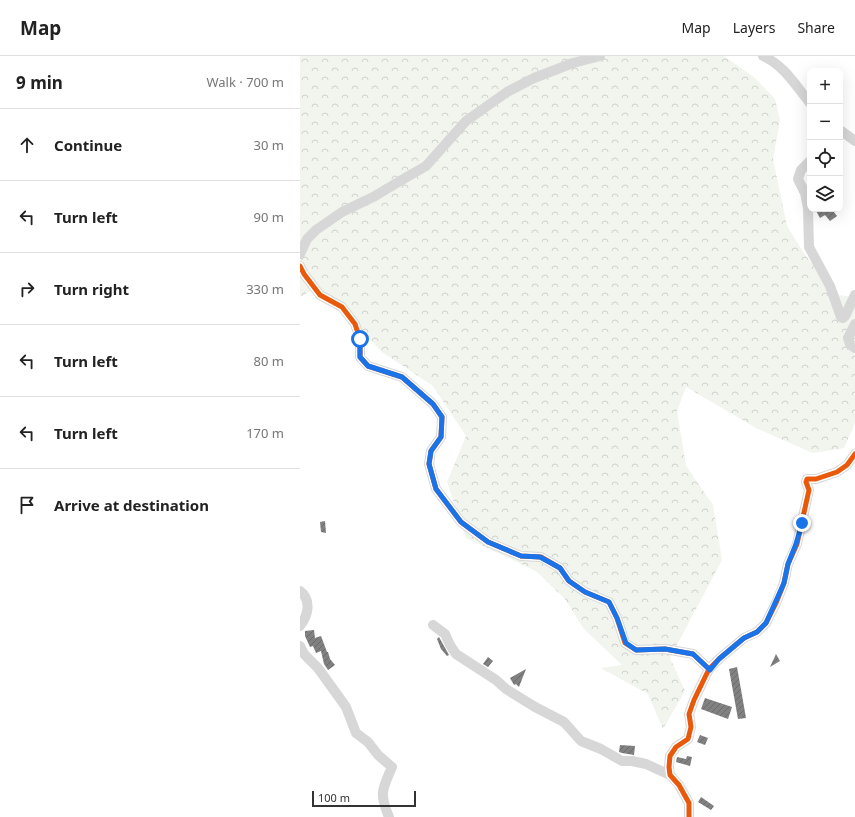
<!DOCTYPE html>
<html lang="en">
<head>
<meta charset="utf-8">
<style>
  body { margin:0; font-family:"Noto Sans",sans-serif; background:#f6f6f6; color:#222 }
  .controls { position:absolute; right:12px; top:12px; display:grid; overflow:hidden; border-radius:8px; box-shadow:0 4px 16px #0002 }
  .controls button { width:36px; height:36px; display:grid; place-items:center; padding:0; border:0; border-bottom:1px solid #e0e0e0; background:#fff; color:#222; font:20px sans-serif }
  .scale { position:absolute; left:12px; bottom:10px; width:104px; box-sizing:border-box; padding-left:4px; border:2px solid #333; border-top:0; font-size:11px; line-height:14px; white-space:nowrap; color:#333; -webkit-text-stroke:3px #fff; paint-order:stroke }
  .stop { position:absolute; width:12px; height:12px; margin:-9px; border:3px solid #1a73e8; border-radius:50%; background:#fff }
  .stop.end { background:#1a73e8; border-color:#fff; box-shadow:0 1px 4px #0008 }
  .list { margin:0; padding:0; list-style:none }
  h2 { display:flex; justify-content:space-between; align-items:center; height:52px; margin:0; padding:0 16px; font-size:17px }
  h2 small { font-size:13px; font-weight:400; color:#767676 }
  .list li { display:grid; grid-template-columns:26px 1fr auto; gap:12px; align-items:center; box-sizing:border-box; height:72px; padding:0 16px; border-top:1px solid #e0e0e0 }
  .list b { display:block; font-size:15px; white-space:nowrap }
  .list em { font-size:13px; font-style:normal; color:#767676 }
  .icon { flex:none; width:22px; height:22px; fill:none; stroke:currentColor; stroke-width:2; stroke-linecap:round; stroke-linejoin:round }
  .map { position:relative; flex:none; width:555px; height:761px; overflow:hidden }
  header { display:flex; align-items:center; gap:24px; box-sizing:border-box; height:56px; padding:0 20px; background:#fff; border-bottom:1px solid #e0e0e0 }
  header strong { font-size:19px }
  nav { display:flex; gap:22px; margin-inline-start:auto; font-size:14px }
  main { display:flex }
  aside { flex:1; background:#fff }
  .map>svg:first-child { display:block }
  .forest { fill:url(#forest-crowns) }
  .building { fill:url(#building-hatch) }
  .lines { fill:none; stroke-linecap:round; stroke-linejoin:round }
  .minor { stroke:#d7d7d7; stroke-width:10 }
  .cycleway-casing { stroke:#fff; stroke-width:8 }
  .cycleway { stroke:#e8590c; stroke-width:5 }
  .route { stroke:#1a73e8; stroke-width:5 }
</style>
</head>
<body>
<header>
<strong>Map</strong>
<nav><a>Map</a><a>Layers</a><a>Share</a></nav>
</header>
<main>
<aside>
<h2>9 min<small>Walk · 700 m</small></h2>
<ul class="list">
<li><svg class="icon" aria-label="ahead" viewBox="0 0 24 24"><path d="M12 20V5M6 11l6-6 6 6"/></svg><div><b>Continue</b></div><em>30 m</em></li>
<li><svg class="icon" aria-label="left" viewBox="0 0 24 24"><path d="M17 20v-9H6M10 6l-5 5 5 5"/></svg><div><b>Turn left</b></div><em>90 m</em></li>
<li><svg class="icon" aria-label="right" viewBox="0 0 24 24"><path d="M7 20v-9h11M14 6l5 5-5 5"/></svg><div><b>Turn right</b></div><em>330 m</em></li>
<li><svg class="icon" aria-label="left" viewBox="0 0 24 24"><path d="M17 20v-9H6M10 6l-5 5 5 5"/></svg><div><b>Turn left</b></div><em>80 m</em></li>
<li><svg class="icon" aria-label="left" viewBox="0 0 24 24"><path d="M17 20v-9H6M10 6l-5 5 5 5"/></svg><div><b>Turn left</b></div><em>170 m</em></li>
<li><svg class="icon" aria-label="arrive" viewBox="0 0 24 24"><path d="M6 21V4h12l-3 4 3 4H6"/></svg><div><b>Arrive at destination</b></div></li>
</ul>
</aside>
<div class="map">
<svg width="555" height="761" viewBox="0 0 555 761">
  <defs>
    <pattern id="forest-crowns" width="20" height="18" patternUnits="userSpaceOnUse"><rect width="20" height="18" fill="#f1f5ed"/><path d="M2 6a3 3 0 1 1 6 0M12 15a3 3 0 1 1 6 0" fill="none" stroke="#cfd2cc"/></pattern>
    <pattern id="building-hatch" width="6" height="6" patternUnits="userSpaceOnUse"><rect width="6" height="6" fill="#818181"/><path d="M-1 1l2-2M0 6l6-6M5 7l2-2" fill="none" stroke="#6a6a6a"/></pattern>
  </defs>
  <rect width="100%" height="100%" fill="#fff"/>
  <!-- forest -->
  <path class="forest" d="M0 0H424L455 22 475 43 480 64 473 103 487 170 503 196 536 239 555 241V367L544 392 513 397 458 373 386 331 377 355 386 410 413 449 422 504 370 602 385 635 363 673 348 638 301 612 322 609 284 573 265 543 236 515 166 482 147 426 166 380 133 330 82 296 55 267 16 232 0 241Z"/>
  <!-- building -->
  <path class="building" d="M515 153H536L533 155 537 160 530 165 525 159 520 162Z
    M25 465 26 477 21 476 20 466Z
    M14 574 15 582 21 580 27 596H28L30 603 35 609 28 614 24 608 21 595 16 597 13 590 10 591 5 580V575Z
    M139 581 149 599 147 600 141 593 137 583Z
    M476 598 480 605 470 611Z
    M188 601 193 605 188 611 183 608Z
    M437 611 446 662 438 663 429 613Z
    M226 613 219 631 216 628 214 629 210 622Z
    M405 642 432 651 428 663 401 653Z
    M400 679 408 682 405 689 397 686Z
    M320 689 335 690 334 699 322 697 319 696Z
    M387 700 392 701 390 710 376 706 377 701 386 703Z
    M401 741 414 750 411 754 398 746Z"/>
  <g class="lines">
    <!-- minor -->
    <path class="minor" d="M463 0C485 10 495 29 510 47
      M540 74 555 85
      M510 105 501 114 498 123 505 137 508 152 509 191 530 230 541 261 543 262 545 260 555 239
      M0 198 7 183 16 174 42 156 75 140 100 125 126 110 166 65 207 36 234 22 273 7 300 0
      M0 210 4 218 20 239 42 251 55 268 60 283V301L68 310 102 321 133 348 142 361 141 381 131 395 129 408 136 433 161 466 188 486 221 500 241 501 260 512 269 525 285 536 309 546 317 562 325 587 336 594 365 593 393 598 409 613
      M555 268 548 282 550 288 555 292
      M0 535C12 544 8 560 0 570
      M133 569 145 578 150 589 156 598 196 624 206 633 235 651 264 666 281 685 301 693 322 705H332L346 708 370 719
      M0 590 4 598 18 612 46 651 56 677 68 686 78 699 92 711C82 734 79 737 89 761
      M389 761V747L379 729 370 719 369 711 370 700 376 691 388 683 391 671 389 658 394 644 409 613 419 603 444 582 457 576 466 567 476 547 484 527 488 508 497 488 509 434 506 426 507 423H516L537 416 547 409 555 398"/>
    <defs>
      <path id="cycleway" d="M0 210 4 218 20 239 42 251 55 268 60 283V301L68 310 102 321 133 348 142 361 141 381 131 395 129 408 136 433 161 466 188 486 221 500 241 501 260 512 269 525 285 536 309 546 317 562 325 587 336 594 365 593 393 598 409 613
        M389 761V747L379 729 370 719 369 711 370 700 376 691 388 683 391 671 389 658 394 644 409 613 419 603 444 582 457 576 466 567 476 547 484 527 488 508 497 488 509 434 506 426 507 423H516L537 416 547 409 555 398"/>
    </defs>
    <!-- cycleway casing -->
    <use href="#cycleway" class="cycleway-casing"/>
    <!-- cycleway -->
    <use href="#cycleway" class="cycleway"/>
  </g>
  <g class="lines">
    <!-- route -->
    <path class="route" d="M60 283V301L68 310 102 321 133 348 142 361 141 381 131 395 129 408 136 433 161 466 188 486 221 500 240 501 260 512 269 525 285 536 309 546 317 562 326 587 336 594 365 593 393 598 410 614 419 603 444 582 457 576 466 567 484 527 488 508 496 488 502 467"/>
  </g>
</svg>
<div class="controls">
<button>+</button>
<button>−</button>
<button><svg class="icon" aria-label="locate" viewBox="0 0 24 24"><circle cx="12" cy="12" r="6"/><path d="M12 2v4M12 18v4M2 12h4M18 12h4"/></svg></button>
<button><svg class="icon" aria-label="layers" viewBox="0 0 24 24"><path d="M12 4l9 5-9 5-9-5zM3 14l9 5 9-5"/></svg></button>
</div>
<div class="scale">100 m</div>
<div class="stop" style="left:60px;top:283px"></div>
<div class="stop end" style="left:502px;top:467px"></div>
</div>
</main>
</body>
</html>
